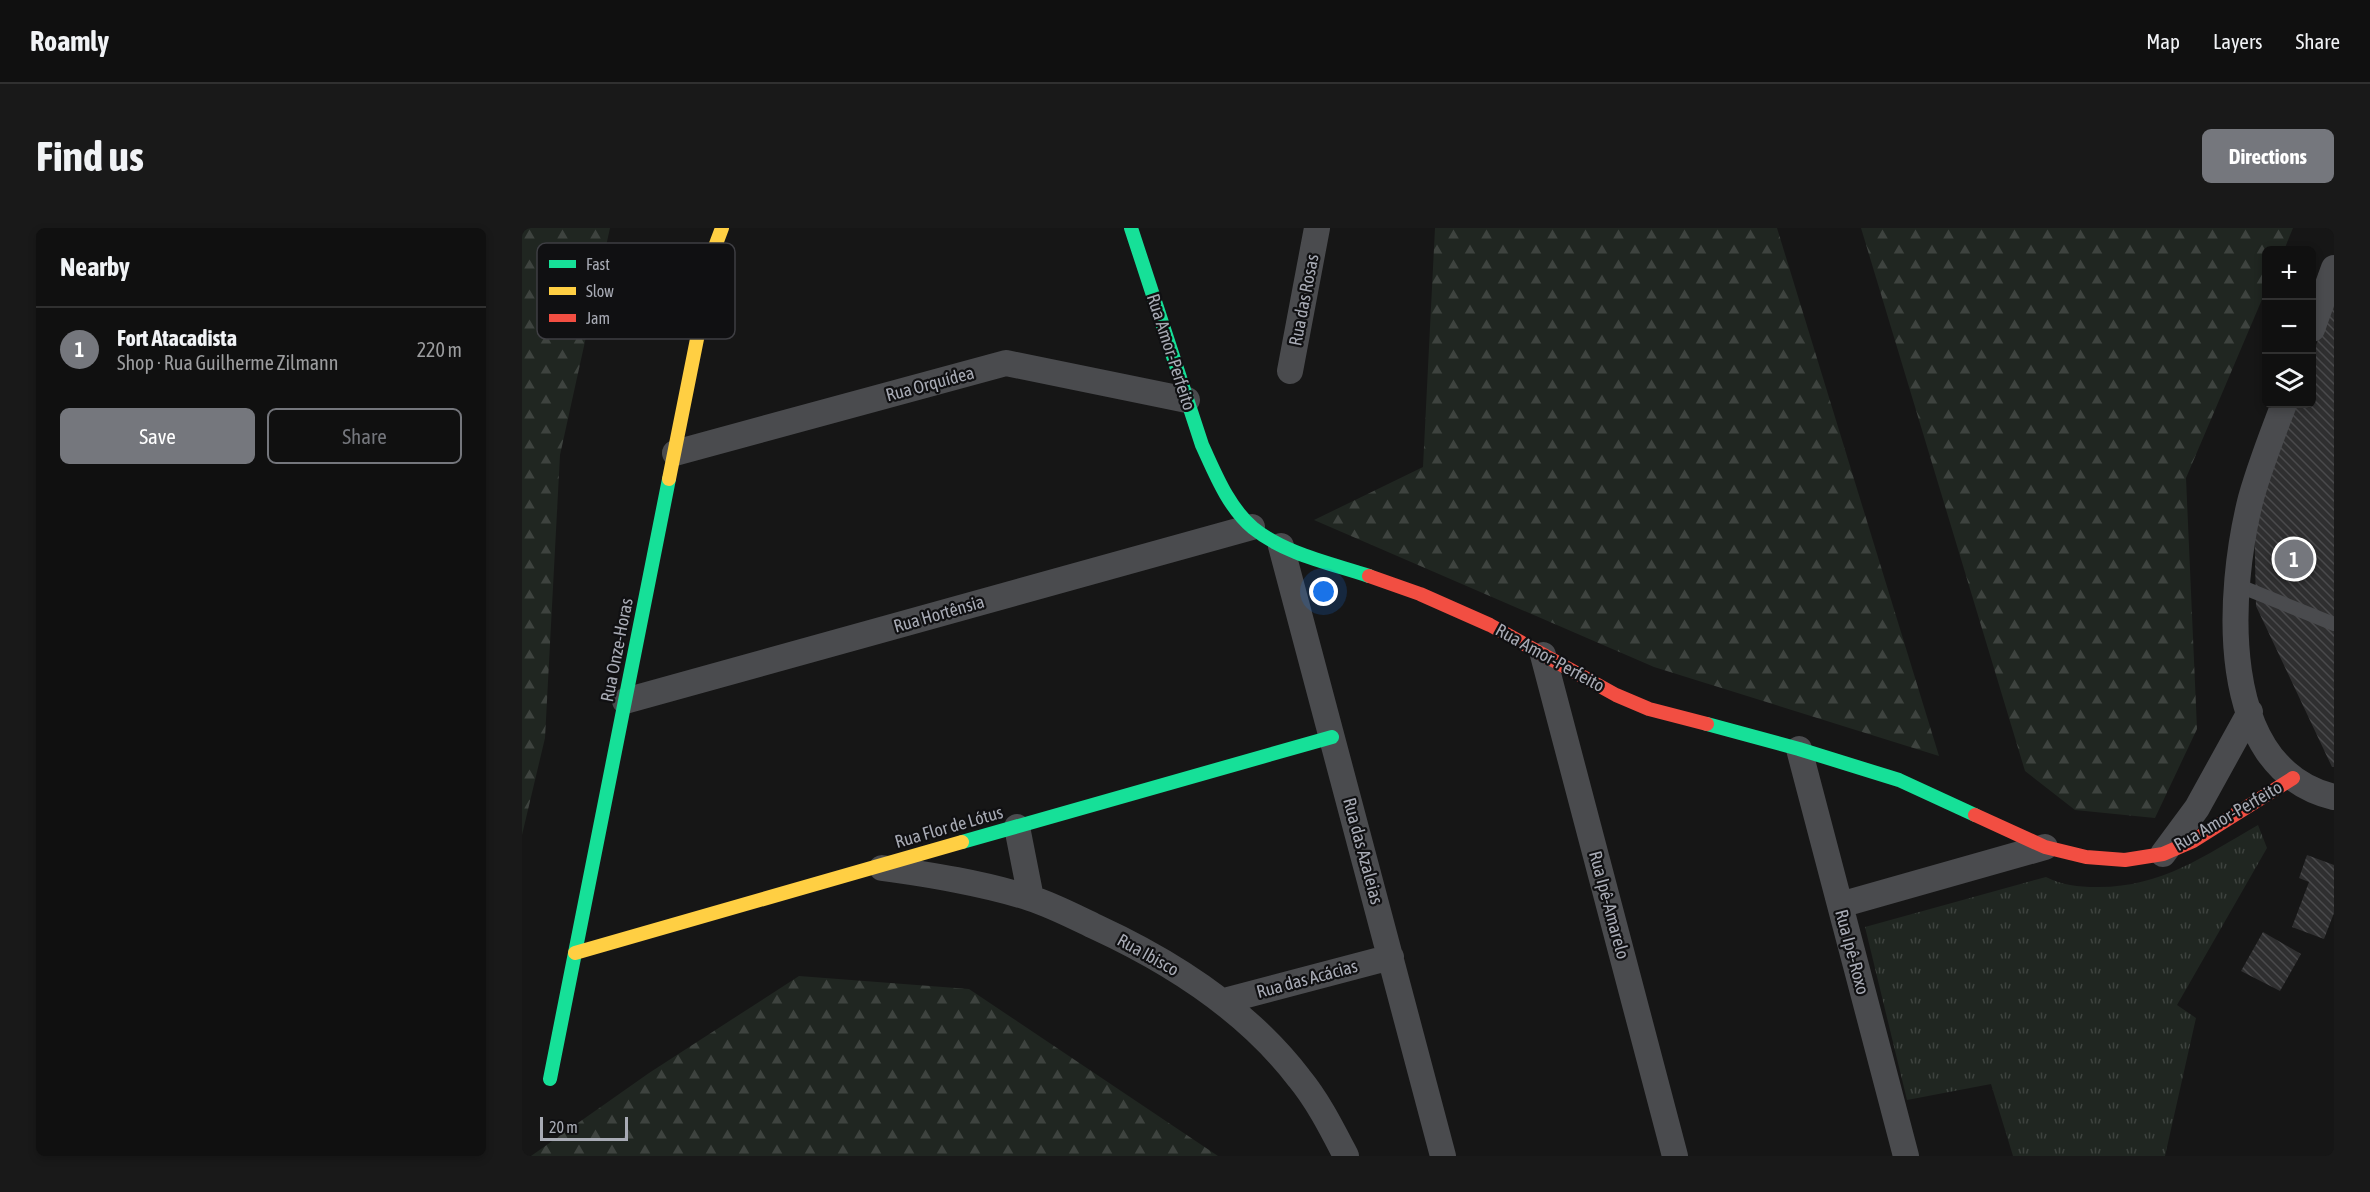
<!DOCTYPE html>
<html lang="en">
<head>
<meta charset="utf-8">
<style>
  body { margin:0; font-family:"Asap Condensed",sans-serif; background:#191919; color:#f1f3f6 }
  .controls { position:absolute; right:18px; top:18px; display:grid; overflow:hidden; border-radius:9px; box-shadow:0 3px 9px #0003 }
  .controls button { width:54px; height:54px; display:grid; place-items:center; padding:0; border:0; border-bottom:2px solid #303030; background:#101010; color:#f1f3f6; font:30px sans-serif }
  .scale { position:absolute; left:18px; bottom:15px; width:88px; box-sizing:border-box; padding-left:6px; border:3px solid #a8abb5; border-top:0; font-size:16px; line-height:21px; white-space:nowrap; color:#a8abb5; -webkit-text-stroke:4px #101012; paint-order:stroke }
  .you { position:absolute; left:802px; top:364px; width:21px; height:21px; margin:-15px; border:4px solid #fff; border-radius:50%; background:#1a73e8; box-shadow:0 0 0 9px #1a73e833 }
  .badge { display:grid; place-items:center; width:39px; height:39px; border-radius:50%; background:#75777d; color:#fff; font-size:20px; font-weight:700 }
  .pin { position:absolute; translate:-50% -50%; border:3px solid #fff; box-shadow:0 2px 6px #0006 }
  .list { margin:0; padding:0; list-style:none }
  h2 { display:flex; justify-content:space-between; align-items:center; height:78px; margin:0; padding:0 24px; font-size:26px }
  h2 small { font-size:20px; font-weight:400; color:#9c9d9f }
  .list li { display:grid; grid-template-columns:39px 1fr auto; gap:18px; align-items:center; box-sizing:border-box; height:84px; padding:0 24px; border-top:2px solid #303030 }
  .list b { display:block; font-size:22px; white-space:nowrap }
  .list p { margin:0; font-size:20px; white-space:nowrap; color:#9c9d9f }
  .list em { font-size:20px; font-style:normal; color:#9c9d9f }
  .actions { display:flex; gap:12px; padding:18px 24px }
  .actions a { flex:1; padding:14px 0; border:2px solid #75777d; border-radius:9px; text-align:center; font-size:21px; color:#75777d }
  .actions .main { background:#75777d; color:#fff }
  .icon { flex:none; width:33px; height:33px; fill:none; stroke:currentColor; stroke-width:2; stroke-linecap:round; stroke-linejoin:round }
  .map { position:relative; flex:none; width:1812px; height:928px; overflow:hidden; border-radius:9px }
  header { display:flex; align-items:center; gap:36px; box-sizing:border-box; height:84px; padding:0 30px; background:#101010; border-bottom:2px solid #303030 }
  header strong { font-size:28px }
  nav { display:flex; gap:33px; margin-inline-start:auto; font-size:21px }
  .intro { display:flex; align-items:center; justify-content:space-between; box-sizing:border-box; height:144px; padding:0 36px }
  h1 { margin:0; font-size:42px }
  .button { padding:15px 27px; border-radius:9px; background:#75777d; color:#fff; font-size:21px; font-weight:700 }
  main { display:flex; gap:36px; padding:0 36px }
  aside { flex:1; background:#101010; border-radius:9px; box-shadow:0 3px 9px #0003 }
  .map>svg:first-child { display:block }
  .forest { fill:url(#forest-firs) }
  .park { fill:url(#park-tufts) }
  .building { fill:url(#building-back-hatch) }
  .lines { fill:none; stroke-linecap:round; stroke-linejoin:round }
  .lane { stroke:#4a4b4e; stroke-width:14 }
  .street { stroke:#4a4b4e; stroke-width:26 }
  .fast { stroke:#16e098; stroke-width:14 }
  .slow { stroke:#ffcf43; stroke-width:14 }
  .jam { stroke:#f24e42; stroke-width:14 }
  .labels { text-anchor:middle; stroke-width:4.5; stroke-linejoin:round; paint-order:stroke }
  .street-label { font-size:18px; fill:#a8abb5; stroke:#101012 }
  .key { fill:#101012; stroke:#3e3e43; stroke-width:1.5 }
  .key-label { font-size:16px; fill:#a8abb5 }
</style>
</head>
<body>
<header>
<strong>Roamly</strong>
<nav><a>Map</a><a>Layers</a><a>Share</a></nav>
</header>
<div class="intro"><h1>Find us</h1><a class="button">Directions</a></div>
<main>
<aside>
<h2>Nearby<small></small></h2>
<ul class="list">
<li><span class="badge">1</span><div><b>Fort Atacadista</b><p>Shop · Rua Guilherme Zilmann</p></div><em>220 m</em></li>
</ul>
<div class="actions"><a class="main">Save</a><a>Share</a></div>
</aside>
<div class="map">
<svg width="1812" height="928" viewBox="0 0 1812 928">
  <defs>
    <pattern id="forest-firs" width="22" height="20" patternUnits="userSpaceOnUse" patternTransform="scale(1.5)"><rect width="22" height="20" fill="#202621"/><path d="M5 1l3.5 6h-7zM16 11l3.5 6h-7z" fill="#3e433f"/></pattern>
    <pattern id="park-tufts" width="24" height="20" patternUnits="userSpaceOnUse" patternTransform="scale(1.5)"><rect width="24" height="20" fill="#202621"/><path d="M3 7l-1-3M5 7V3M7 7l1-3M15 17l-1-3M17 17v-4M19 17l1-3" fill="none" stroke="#3e433f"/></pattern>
    <pattern id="building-back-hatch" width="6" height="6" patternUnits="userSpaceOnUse" patternTransform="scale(1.5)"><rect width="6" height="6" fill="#2f2f30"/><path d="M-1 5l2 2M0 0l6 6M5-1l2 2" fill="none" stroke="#4a4a4c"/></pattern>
  </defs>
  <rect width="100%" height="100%" fill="#161616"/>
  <!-- forest -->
  <path class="forest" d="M0 0H88L38 227 23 510 0 607Z
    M913 0H1255L1417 528 1132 439 792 292 901 239Z
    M1339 0H1771L1762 22H1744V62L1664 250 1675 501 1633 590 1553 582 1503 543Z
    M277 748 447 761 696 928H9L127 845Z"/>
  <!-- park -->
  <path class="park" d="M1736 597 1745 620 1655 777 1674 790 1643 928H1491L1469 856 1385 872 1343 699 1524 649C1540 657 1556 659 1574 659 1638 660 1682 628 1736 597Z"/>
  <!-- building -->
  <path class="building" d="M1812 68V539H1810L1734 378 1732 284 1772 176H1790V128Z
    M1785 627 1812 637V685L1802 711 1770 699 1787 654 1777 650Z
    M1741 704 1779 726 1758 763 1719 743Z"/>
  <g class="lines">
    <!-- lane -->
    <path class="lane" d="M1715 357 1812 396"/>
    <!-- street -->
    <path class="street" d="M1790 101 1812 40
      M768 143 795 0
      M1762 176C1750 207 1738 238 1729 270 1706 361 1692 540 1812 569
      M153 225 484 135 665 172
      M759 318 921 928
      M1021 427 1153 928
      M103 473 730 299
      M1277 521 1384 928
      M495 599 509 670
      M1641 626 1675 580 1728 484
      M360 640C410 647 460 655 508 670 530 677 553 689 574 699 652 735 725 782 777 850 796 873 810 901 824 928
      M1318 677 1523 619
      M702 773 869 729"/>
    <!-- fast -->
    <path class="fast" d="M609 0 680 217C693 245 706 279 731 300 763 326 808 335 847 348
      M1185 496 1277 521 1377 552 1453 587
      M440 614 810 509
      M28 851 147 251"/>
    <!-- slow -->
    <path class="slow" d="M147 251 194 16 200 0
      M53 725 440 614"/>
    <!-- jam -->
    <path class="jam" d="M847 348 898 366 968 397 1094 467 1127 481 1185 496
      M1453 587 1523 619 1564 629 1603 632 1641 626 1671 613 1771 550"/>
  </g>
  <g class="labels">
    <!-- street labels -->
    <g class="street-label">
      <text transform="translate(782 72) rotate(-79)" y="6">Rua das Rosas</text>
      <text transform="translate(649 124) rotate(72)" y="6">Rua Amor-Perfeito</text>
      <text transform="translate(408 156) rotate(-15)" y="6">Rua Orquídea</text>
      <text transform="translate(417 386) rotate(-16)" y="6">Rua Hortênsia</text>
      <text transform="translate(95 422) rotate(-79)" y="6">Rua Onze-Horas</text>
      <text transform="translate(1028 430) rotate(29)" y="6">Rua Amor-Perfeito</text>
      <text transform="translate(1706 588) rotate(-30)" y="6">Rua Amor-Perfeito</text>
      <text transform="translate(427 599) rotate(-16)" y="6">Rua Flor de Lótus</text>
      <text transform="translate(841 623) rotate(75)" y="6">Rua das Azaleias</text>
      <text transform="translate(1087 677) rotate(75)" y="6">Rua Ipê-Amarelo</text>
      <text transform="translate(1330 724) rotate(75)" y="6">Rua Ipê-Roxo</text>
      <text transform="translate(626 727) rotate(29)" y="6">Rua Ibisco</text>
      <text transform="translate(785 751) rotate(-15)" y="6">Rua das Acácias</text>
    </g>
  </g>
  <!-- legend -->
  <rect x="15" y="15" width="198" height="96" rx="9" class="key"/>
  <rect x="27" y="32" width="27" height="8" fill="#16e098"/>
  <rect x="27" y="59" width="27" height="8" fill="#ffcf43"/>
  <rect x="27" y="86" width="27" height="8" fill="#f24e42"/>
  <g class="key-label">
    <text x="64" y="42">Fast</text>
    <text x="64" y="69">Slow</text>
    <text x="64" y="96">Jam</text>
  </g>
</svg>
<div class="controls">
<button>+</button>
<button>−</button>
<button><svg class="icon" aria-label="layers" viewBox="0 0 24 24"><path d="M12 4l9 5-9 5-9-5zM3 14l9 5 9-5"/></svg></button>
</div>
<div class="scale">20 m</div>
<div class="you"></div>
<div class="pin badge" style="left:1772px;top:331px">1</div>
</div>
</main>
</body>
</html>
